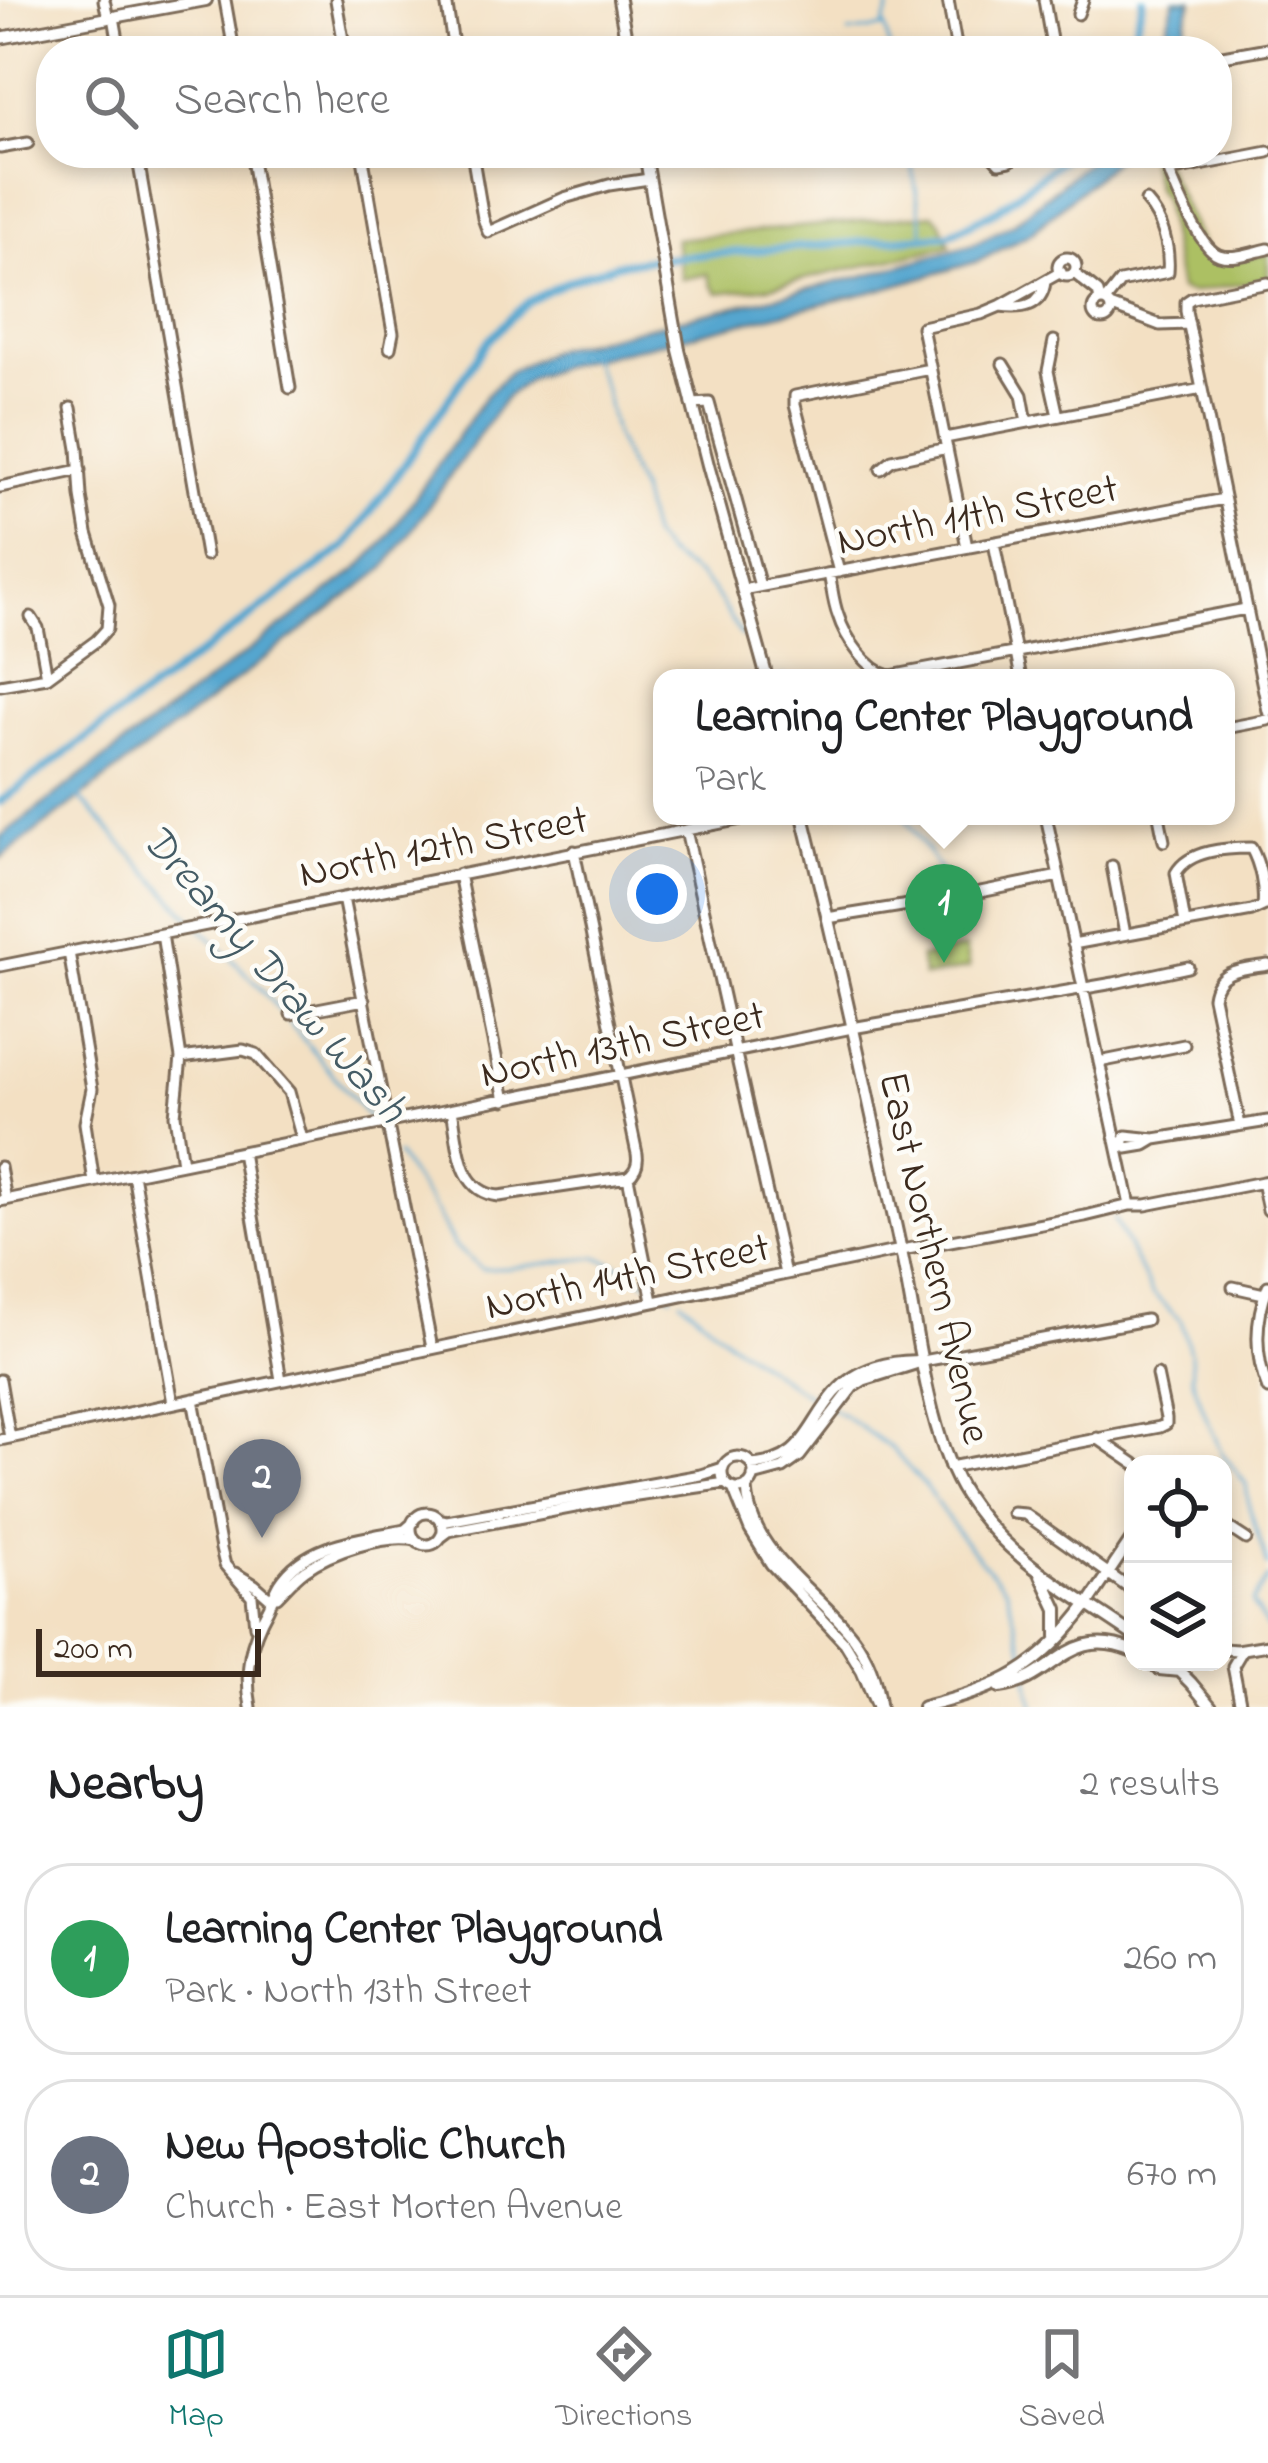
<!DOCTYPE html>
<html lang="en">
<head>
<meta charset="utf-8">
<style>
  body { margin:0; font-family:"Indie Flower",sans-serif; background:#f2f2f2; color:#202124 }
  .controls { position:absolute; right:36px; bottom:36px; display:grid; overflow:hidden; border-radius:24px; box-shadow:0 6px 18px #0003 }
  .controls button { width:108px; height:108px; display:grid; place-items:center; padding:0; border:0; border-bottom:3px solid #e0e0e0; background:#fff; color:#202124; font:60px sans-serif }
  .scale { position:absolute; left:36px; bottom:30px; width:225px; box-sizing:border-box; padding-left:12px; border:6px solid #3b2a1e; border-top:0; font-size:33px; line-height:42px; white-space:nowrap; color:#3b2a1e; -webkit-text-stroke:9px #fdfcf7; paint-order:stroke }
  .you { position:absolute; left:657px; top:894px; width:42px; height:42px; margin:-30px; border:9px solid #fff; border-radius:50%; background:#1a73e8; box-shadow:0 0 0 18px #1a73e833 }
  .badge { display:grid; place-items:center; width:78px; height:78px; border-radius:50%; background:#0f766e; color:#fff; font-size:39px; font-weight:700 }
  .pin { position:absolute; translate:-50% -99px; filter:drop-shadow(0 3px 6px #0008) }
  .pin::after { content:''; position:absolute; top:63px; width:42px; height:36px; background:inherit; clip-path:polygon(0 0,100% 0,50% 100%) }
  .popup { position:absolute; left:653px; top:669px; width:582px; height:156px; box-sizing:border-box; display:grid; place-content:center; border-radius:24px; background:#fff; filter:drop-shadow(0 3px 9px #0005); font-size:39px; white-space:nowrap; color:#757577 }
  .popup b { font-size:45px; color:#202124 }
  .popup::after { content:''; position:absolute; left:50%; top:100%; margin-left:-24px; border:24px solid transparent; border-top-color:#fff }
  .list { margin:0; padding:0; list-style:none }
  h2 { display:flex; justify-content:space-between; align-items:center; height:156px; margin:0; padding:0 48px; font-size:51px }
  h2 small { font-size:39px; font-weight:400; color:#757577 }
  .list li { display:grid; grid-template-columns:78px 1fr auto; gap:36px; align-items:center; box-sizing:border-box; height:192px; margin:0 24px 24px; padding:0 24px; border:3px solid #e0e0e0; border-radius:48px }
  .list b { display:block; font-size:45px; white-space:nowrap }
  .list p { margin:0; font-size:39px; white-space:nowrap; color:#757577 }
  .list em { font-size:39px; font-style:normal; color:#757577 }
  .icon { flex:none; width:66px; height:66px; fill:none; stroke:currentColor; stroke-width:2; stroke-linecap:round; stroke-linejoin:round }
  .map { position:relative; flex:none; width:1268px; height:1707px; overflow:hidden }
  .search { position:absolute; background:#fff; box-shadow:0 6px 18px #0003; left:36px; right:36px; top:36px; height:132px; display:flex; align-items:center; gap:30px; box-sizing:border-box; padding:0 42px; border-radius:48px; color:#757577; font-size:45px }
  .sheet { height:588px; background:#fff }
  nav { display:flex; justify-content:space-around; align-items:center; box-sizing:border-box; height:168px; border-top:3px solid #e0e0e0; background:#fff; font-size:33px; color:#757577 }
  nav a { display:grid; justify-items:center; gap:6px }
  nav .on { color:#0f766e }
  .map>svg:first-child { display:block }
  .green { fill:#acc064; stroke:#747541; stroke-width:3 }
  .water { fill:#54a6cf; stroke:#486876; stroke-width:3 }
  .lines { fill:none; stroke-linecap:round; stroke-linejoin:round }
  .stream { stroke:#54a6cf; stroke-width:3 }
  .canal { stroke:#54a6cf; stroke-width:8 }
  .minor-casing { stroke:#7b6a58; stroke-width:15 }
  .major-casing { stroke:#7b6a58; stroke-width:16 }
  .minor { stroke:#fff; stroke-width:9 }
  .major { stroke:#fff; stroke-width:10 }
  .labels { text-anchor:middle; stroke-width:9; stroke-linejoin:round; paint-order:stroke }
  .street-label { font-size:42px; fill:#3b2a1e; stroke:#fdfcf7 }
  .water-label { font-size:45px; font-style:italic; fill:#455c65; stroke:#fdfcf7 }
</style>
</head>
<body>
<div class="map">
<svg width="1268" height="1707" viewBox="0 0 1268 1707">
  <rect width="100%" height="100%" fill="#fdfcf7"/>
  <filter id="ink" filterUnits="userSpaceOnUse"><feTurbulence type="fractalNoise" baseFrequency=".00833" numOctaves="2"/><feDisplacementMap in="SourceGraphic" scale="24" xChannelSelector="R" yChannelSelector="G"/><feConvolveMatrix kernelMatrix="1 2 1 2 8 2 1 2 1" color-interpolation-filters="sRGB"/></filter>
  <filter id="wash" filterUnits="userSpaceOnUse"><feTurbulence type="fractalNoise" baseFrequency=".004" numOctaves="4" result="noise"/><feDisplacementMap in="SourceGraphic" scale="48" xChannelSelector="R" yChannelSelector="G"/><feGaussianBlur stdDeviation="2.7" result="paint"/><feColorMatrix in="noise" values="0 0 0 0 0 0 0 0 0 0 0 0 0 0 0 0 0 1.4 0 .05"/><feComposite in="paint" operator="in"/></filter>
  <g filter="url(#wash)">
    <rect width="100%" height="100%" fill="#f3e0c3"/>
    <!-- green -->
    <path class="green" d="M1148 153H1159L1204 250C1224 266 1245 257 1268 253V279L1190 293 1179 290 1163 199 1156 188Z
      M933 214 940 221 950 246 770 287 718 293 711 285 708 274 682 279 675 239Z
      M965 948 969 968 924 977 920 958Z"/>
    <!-- water -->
    <path class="water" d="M1174 0H1192L1178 51H1160Z
      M1098 153H1123L1031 233 979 261 875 291 561 366 531 378 506 397 385 568 0 859V837L358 569 384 542 487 394 511 371 555 349 863 276 971 245 1013 224Z"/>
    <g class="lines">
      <!-- stream -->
      <path class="stream" d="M885 26 890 51
        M849 33 882 28 889 10 887 0
        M910 153 924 237
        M591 357 605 390 615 436 640 492 651 536 666 554 698 576 712 589 742 637
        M783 676 785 678
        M79 797 194 922
        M904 816 953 891
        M201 929 258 985 385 1137
        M397 1155 437 1213 454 1246 482 1269 510 1268 597 1257 632 1271 646 1282
        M1114 1219 1152 1293 1181 1321 1191 1355 1192 1377 1206 1417 1222 1453 1246 1484 1249 1507 1268 1566
        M654 1287 672 1296
        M681 1300 729 1341 795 1387 846 1417 892 1449 925 1486 963 1540 1006 1589 1026 1658
        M1268 1578 1252 1603 1268 1629
        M1027 1668 1030 1691 1035 1707"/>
      <!-- canal -->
      <path class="canal" d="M1129 51 1143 0
        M0 802 346 546 404 465 487 342 511 317 528 302 568 281 618 264 651 259 948 235 997 210 1070 153"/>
    </g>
  </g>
  <g filter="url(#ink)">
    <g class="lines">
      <defs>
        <path id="minor" d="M104 0 108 18
          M225 0 234 51
          M336 0 345 51
          M446 0 454 51
          M948 0 957 51
          M1044 0 1053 51
          M1078 14 1083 0
          M114 17 120 51
          M1217 57 1268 48
          M0 148 28 143
          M137 153 206 555
          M251 153 290 388
          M362 153 393 333 390 348
          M472 153 483 218 488 232 564 198 609 185 649 179
          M990 153 999 163 1010 161 1020 153
          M1163 153C1169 175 1199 249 1219 255 1233 260 1254 252 1268 249
          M1169 171 1268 152
          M1058 267a9 9 0 1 1 18 0a9 9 0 1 1-18 0Z
          M1074 273 1098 292 1100 301
          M1268 283 1192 298 1186 302V311L1268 711
          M1105 301 1120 282 1168 272C1170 248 1163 219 1146 201
          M1093 310a9 9 0 1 1 18 0a9 9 0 1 1-18 0Z
          M1000 306C1022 309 1042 307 1045 282
          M1110 306 1160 325 1189 324
          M1054 341 1048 371 1058 416
          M1003 364 1022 395 1027 422
          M692 404 709 403 760 586
          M945 438 1202 389
          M881 469 892 460 947 448
          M0 487 80 470
          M994 543 1021 678
          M967 547 922 327 981 314 1000 306 1061 272
          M839 572 795 405V396L930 369
          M829 574C832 587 833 602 838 615 845 638 867 670 890 676L1246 609
          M742 590 1224 499
          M31 617 38 628 47 677
          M0 685 47 677 96 641 107 629 109 605 87 533 81 496 78 449 71 408
          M1226 728 1268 720
          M1046 816 1130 1205
          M1159 816 1164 841
          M686 830 785 1274
          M1112 866 1125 934
          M459 874 505 1100
          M343 898 432 1348
          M827 918 946 899 1059 876
          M162 934 181 1058 175 1115 182 1164
          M1073 944 1252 911 1263 906C1265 888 1260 864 1251 848 1226 848 1189 850 1176 873L1185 923
          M69 952 92 1089 85 1123 94 1182
          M0 966 757 816
          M291 1014 364 1000
          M181 1058 243 1050 256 1054 289 1092 302 1139
          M1099 1062 1184 1045
          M452 1110C459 1143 457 1192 499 1196L628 1177C638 1169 639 1160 636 1149L574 851
          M1240 1125 1213 997C1217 968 1244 969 1268 965
          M1123 1143 1127 1148 1145 1145 1155 1139 1268 1121
          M1118 1144 1123 1143 1126 1136 1155 1139
          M242 1152 281 1380
          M0 1167 6 1200
          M133 1174 173 1403
          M628 1177 653 1301
          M1262 1182 1268 1210
          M0 1201 852 1028 1114 983 1188 967
          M1268 1286C1255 1319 1254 1356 1268 1389
          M1233 1287 1264 1294
          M0 1380 10 1438
          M193 1399 221 1549 225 1565 252 1596 255 1626
          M1097 1438 1135 1464
          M0 1440 886 1253 1085 1216 1130 1205H1146L1268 1181
          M722 1473a16 16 0 1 1 32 0a16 16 0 1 1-32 0Z
          M751 1465C804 1462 806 1427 835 1393 856 1368 892 1359 923 1361L1146 1320
          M950 1467 1160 1427 1166 1424V1418L1157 1375
          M753 1476 783 1468 800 1456 853 1387 864 1380 918 1363
          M747 1486C748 1553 817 1589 853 1637 868 1657 877 1682 880 1707
          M733 1488 750 1530 771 1564 845 1643 862 1671 877 1707
          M1013 1513 1025 1514 1133 1591
          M411 1529a16 16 0 1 1 32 0a16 16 0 1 1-32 0Z
          M439 1519 447 1521 701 1475 723 1468
          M1223 1524 1246 1539
          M441 1537 449 1531 623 1498 726 1483
          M235 1573 255 1585 272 1600
          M277 1597C286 1588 294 1578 305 1570 331 1552 384 1534 416 1540
          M1088 1604 1133 1537
          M1223 1649 1237 1650 1268 1645
          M251 1707C244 1670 250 1641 268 1609 272 1601 275 1591 280 1583 305 1543 363 1538 405 1530L413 1523
          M1241 1707 1233 1666 1243 1649"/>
        <path id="major" d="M619 0 628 51
          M0 38 206 0
          M645 153 679 350 708 465 767 678
          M803 816C839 960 870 1106 901 1251 917 1323 927 1436 966 1496 1009 1561 1071 1592 1133 1635
          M1041 1575 1057 1609V1637
          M1150 1662 1159 1669 1180 1671
          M1170 1662 1191 1683 1211 1707
          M1000 1687C1055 1681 1067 1623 1133 1651
          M923 1707C1000 1689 1040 1669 1088 1604"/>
      </defs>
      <!-- minor casing -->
      <use href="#minor" class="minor-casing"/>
      <!-- major casing -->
      <use href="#major" class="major-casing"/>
      <!-- minor -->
      <use href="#minor" class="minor"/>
      <!-- major -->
      <use href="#major" class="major"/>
    </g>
  </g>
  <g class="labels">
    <!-- street labels -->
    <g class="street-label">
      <text transform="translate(977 512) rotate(-11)" y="15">North 11th Street</text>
      <text transform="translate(443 844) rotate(-11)" y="15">North 12th Street</text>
      <text transform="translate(622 1042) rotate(-12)" y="15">North 13th Street</text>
      <text transform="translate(937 1257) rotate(77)" y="15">East Northern Avenue</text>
      <text transform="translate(627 1274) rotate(-12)" y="15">North 14th Street</text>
    </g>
    <!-- water labels -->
    <g class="water-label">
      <text transform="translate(276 972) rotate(49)" y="16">Dreamy Draw Wash</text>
    </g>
  </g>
</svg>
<div class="controls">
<button><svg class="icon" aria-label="locate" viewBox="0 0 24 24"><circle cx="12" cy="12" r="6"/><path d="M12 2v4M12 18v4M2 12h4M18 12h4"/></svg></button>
<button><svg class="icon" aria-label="layers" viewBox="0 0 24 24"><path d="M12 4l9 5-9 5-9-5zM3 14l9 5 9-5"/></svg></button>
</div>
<div class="scale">200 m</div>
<div class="you"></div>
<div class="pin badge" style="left:944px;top:963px;background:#2e9e5b">1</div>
<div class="popup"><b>Learning Center Playground</b>Park</div>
<div class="pin badge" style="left:262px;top:1538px;background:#6b7280">2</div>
<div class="search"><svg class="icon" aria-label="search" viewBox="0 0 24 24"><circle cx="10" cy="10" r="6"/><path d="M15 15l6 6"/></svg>Search here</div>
</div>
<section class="sheet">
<h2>Nearby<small>2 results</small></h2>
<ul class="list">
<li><span class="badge" style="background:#2e9e5b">1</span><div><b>Learning Center Playground</b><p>Park · North 13th Street</p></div><em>260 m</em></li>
<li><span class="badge" style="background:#6b7280">2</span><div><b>New Apostolic Church</b><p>Church · East Morten Avenue</p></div><em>670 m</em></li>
</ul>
</section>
<nav>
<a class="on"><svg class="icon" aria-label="map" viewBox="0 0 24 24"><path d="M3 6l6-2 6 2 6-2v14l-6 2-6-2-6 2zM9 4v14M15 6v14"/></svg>Map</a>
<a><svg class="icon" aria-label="directions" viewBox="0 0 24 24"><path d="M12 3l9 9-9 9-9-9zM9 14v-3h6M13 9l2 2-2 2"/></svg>Directions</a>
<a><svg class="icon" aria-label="saved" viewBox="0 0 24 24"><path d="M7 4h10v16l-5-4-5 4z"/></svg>Saved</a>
</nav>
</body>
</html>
